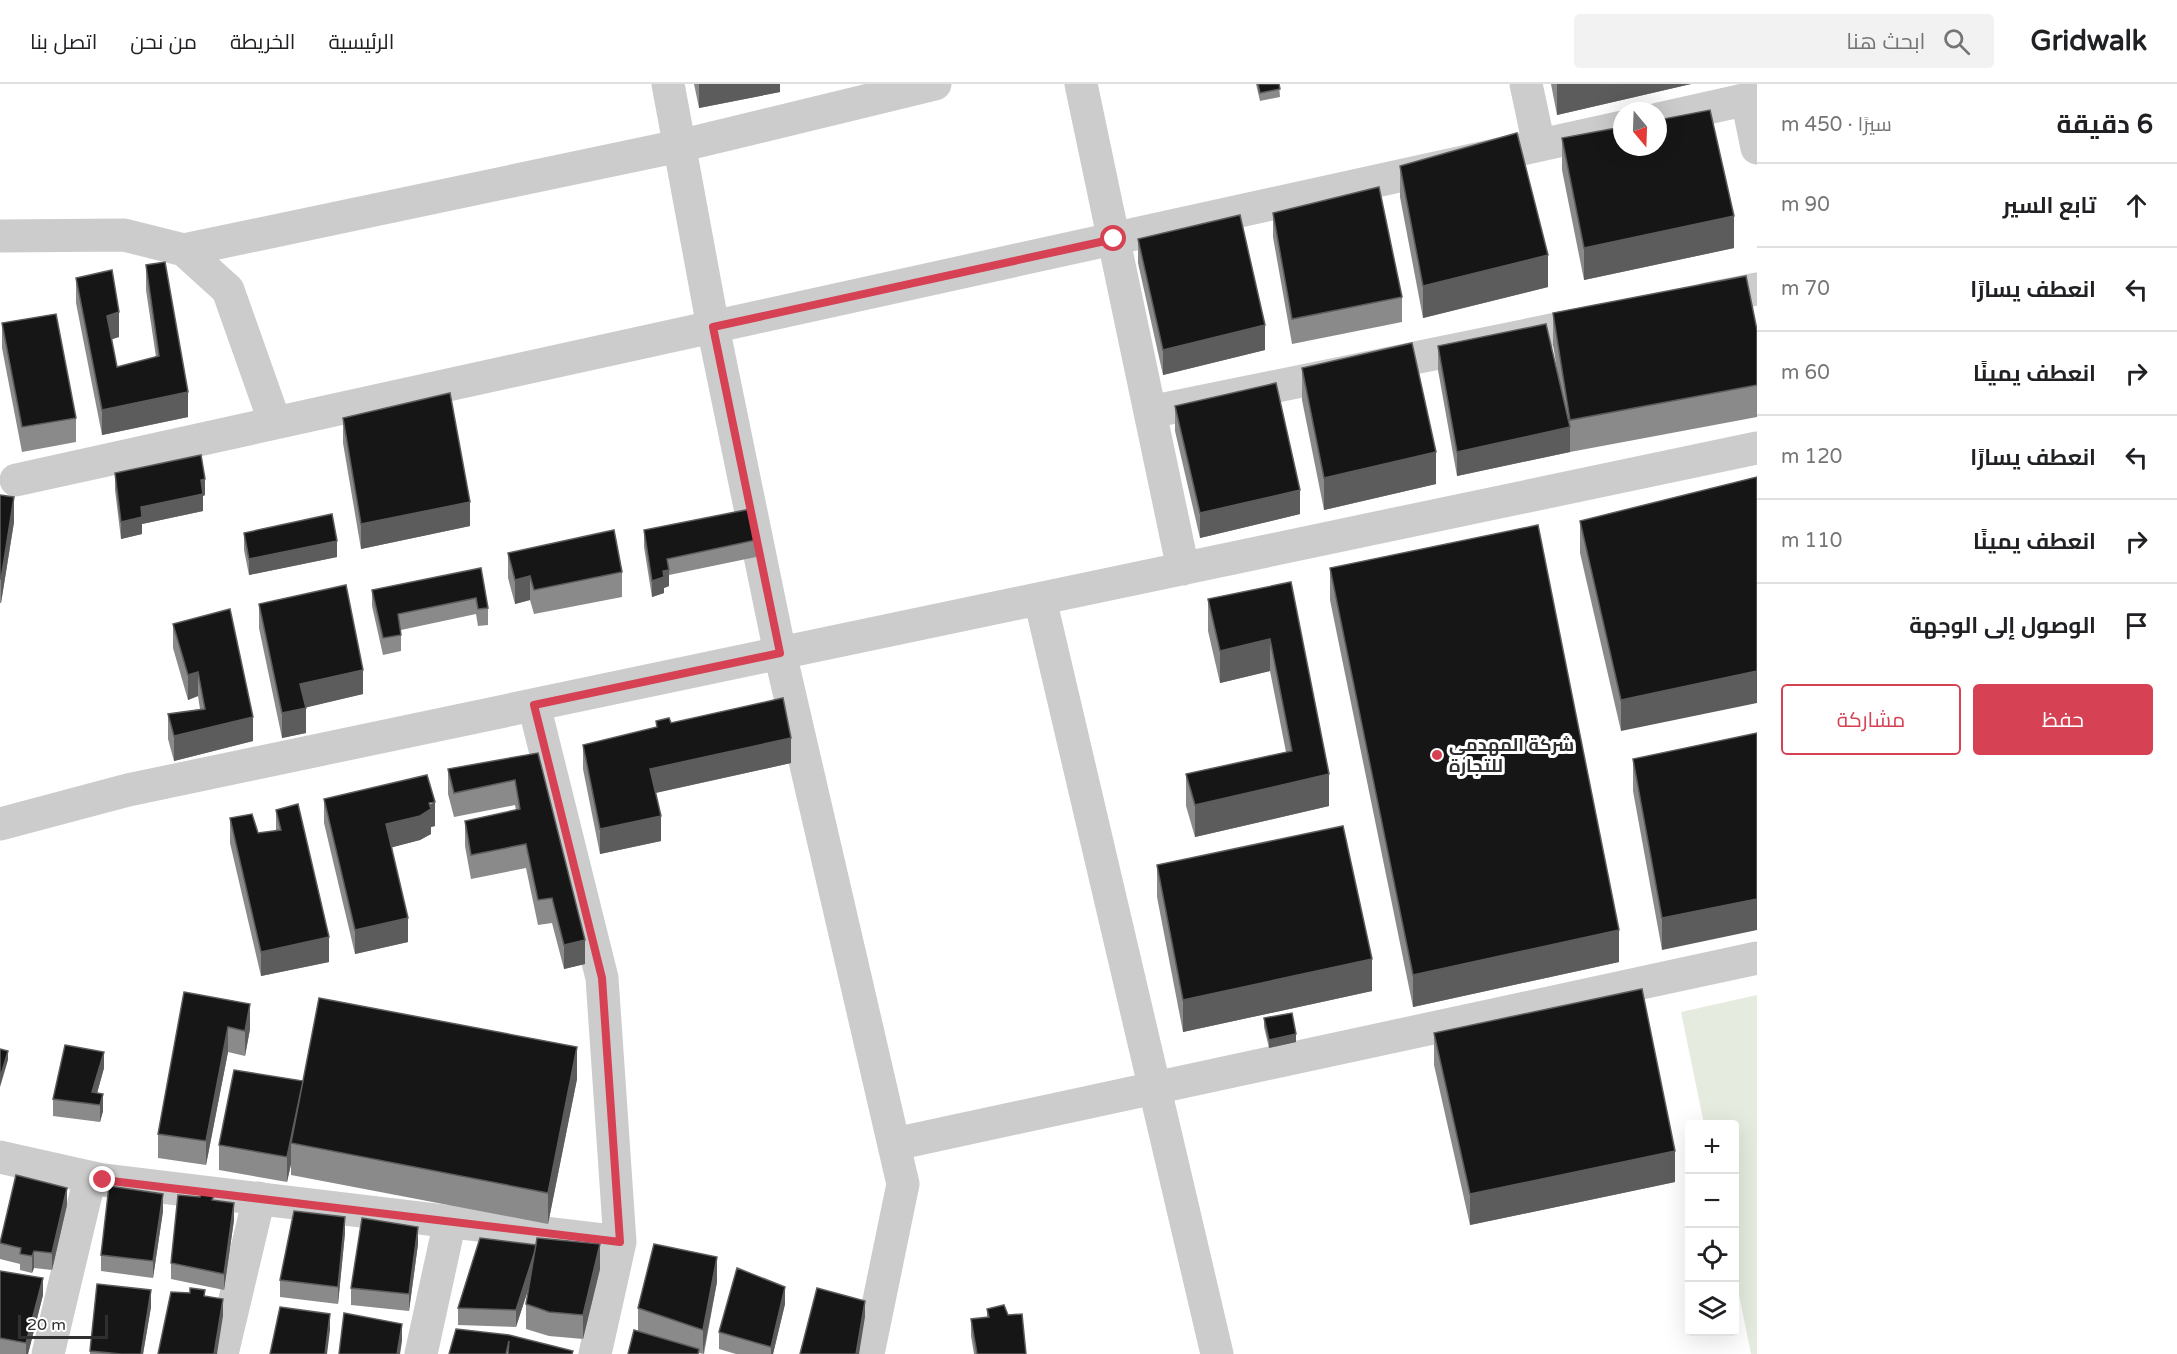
<!DOCTYPE html>
<html lang="ar">
<head>
<meta charset="utf-8">
<style>
  body { margin:0; font-family:"Varela Round",Cairo,sans-serif; background:#f2f2f2; color:#202124; direction:rtl }
  .controls { position:absolute; right:18px; bottom:18px; display:grid; overflow:hidden; border-radius:6px; box-shadow:0 6px 24px #0002 }
  .controls button { width:54px; height:54px; display:grid; place-items:center; padding:0; border:0; border-bottom:2px solid #e0e0e0; background:#fff; color:#202124; font:30px sans-serif }
  .compass { position:absolute; left:1613px; top:18px; width:54px; height:54px; border-radius:50%; background:#fff; box-shadow:0 6px 24px #0002; rotate:161deg }
  .scale { position:absolute; left:18px; bottom:15px; width:90px; box-sizing:border-box; padding-left:6px; border:3px solid #2f2f2f; border-top:0; font-size:16px; line-height:21px; white-space:nowrap; color:#2f2f2f; -webkit-text-stroke:4px #fff; paint-order:stroke }
  .stop { position:absolute; width:18px; height:18px; margin:-14px; border:4px solid #d64153; border-radius:50%; background:#fff }
  .stop.end { background:#d64153; border-color:#fff; box-shadow:0 2px 6px #0008 }
  .list { margin:0; padding:0; list-style:none }
  h2 { display:flex; justify-content:space-between; align-items:center; height:78px; margin:0; padding:0 24px; font-size:26px }
  h2 small { font-size:20px; font-weight:400; color:#757577 }
  .list li { display:grid; grid-template-columns:39px 1fr auto; gap:18px; align-items:center; box-sizing:border-box; height:84px; padding:0 24px; border-top:2px solid #e0e0e0 }
  .list b { display:block; font-size:22px; white-space:nowrap }
  .list em { font-size:20px; font-style:normal; color:#757577 }
  .actions { display:flex; gap:12px; padding:18px 24px }
  .actions a { flex:1; padding:14px 0; border:2px solid #d64153; border-radius:6px; text-align:center; font-size:21px; color:#d64153 }
  .actions .main { background:#d64153; color:#fff }
  .icon { flex:none; width:33px; height:33px; fill:none; stroke:currentColor; stroke-width:2; stroke-linecap:round; stroke-linejoin:round }
  .map { position:relative; flex:none; width:1757px; height:1270px; overflow:hidden; direction:ltr }
  header { display:flex; align-items:center; gap:36px; box-sizing:border-box; height:84px; padding:0 30px; background:#fff; border-bottom:2px solid #e0e0e0 }
  header strong { font-size:28px }
  nav { display:flex; gap:33px; margin-inline-start:auto; font-size:21px }
  .search { width:420px; height:54px; background:#f2f2f2; display:flex; align-items:center; gap:15px; box-sizing:border-box; padding:0 21px; border-radius:6px; color:#757577; font-size:22px }
  main { display:flex }
  aside { flex:1; background:#fff }
  .map>svg:first-child { display:block }
  .green { fill:#e5ebde }
  .lines { fill:none; stroke-linecap:round; stroke-linejoin:round }
  .minor { stroke:#ccc; stroke-width:33 }
  .wall { fill:#8a8a8a }
  .shaded-wall { fill:#5c5c5c }
  .building { fill:#161616; stroke:#5c5c5c; stroke-width:1.5 }
  .route { stroke:#d64153; stroke-width:8 }
  .poi-dot { fill:#d64153; stroke:#fff; stroke-width:2 }
  .labels { text-anchor:middle; stroke-width:6; stroke-linejoin:round; paint-order:stroke }
  .poi-label { font-size:18px; font-weight:bold; fill:#2f2f2f; stroke:#fff; text-anchor:start }
</style>
</head>
<body>
<header>
<strong>Gridwalk</strong>
<div class="search"><svg class="icon" aria-label="search" viewBox="0 0 24 24"><circle cx="10" cy="10" r="6"/><path d="M15 15l6 6"/></svg>ابحث هنا</div>
<nav><a>الرئيسية</a><a>الخريطة</a><a>من نحن</a><a>اتصل بنا</a></nav>
</header>
<main>
<aside>
<h2>6 دقيقة<small>سيرًا · 450 m</small></h2>
<ul class="list">
<li><svg class="icon" aria-label="ahead" viewBox="0 0 24 24"><path d="M12 20V5M6 11l6-6 6 6"/></svg><div><b>تابع السير</b></div><em>90 m</em></li>
<li><svg class="icon" aria-label="left" viewBox="0 0 24 24"><path d="M17 20v-9H6M10 6l-5 5 5 5"/></svg><div><b>انعطف يسارًا</b></div><em>70 m</em></li>
<li><svg class="icon" aria-label="right" viewBox="0 0 24 24"><path d="M7 20v-9h11M14 6l5 5-5 5"/></svg><div><b>انعطف يمينًا</b></div><em>60 m</em></li>
<li><svg class="icon" aria-label="left" viewBox="0 0 24 24"><path d="M17 20v-9H6M10 6l-5 5 5 5"/></svg><div><b>انعطف يسارًا</b></div><em>120 m</em></li>
<li><svg class="icon" aria-label="right" viewBox="0 0 24 24"><path d="M7 20v-9h11M14 6l5 5-5 5"/></svg><div><b>انعطف يمينًا</b></div><em>110 m</em></li>
<li><svg class="icon" aria-label="arrive" viewBox="0 0 24 24"><path d="M6 21V4h12l-3 4 3 4H6"/></svg><div><b>الوصول إلى الوجهة</b></div></li>
</ul>
<div class="actions"><a class="main">حفظ</a><a>مشاركة</a></div>
</aside>
<div class="map">
<svg width="1757" height="1270" viewBox="0 0 1757 1270">
  <rect width="100%" height="100%" fill="#fff"/>
  <!-- green -->
  <path class="green" d="M1757 911V1270H1751L1735 1191 1734 1040H1704L1681 928Z"/>
  <g class="lines">
    <!-- minor -->
    <path class="minor" d="M668 0 713 243 780 569 903 1100 868 1270
      M1081 0 1183 485
      M1526 0 1539 61
      M1747 15 1757 64
      M1658 35 1757 13
      M0 152 124 151 184 166 228 206 275 339
      M184 166 679 62 935 0
      M1706 215 1757 205
      M1150 328 1596 237
      M16 396 1622 43
      M1040 515 1217 1270
      M534 621 602 894 620 1158 595 1270
      M0 740 128 706 1757 364
      M895 1060 1757 874
      M0 1073 103 1096 620 1158
      M48 1270 90 1093
      M222 1270 259 1114
      M421 1270 450 1137"/>
  </g>
  <!-- wall -->
  <path class="wall" d="M694 0H780V8L699 24Z
    M1256 0H1279L1280 13 1260 17Z
    M1551 0H1691L1557 31Z
    M1562 54 1734 164 1584 196 1562 86Z
    M1400 82 1548 203 1423 234 1400 113Z
    M1273 129 1402 213V238L1292 260 1273 153Z
    M1138 155 1265 266 1163 291 1138 179Z
    M146 181 188 333 102 351 76 219V194L119 253 111 255 117 283 156 273 146 206Z
    M1553 229 1757 246V333L1570 368 1457 392 1438 286V262L1558 291 1553 261Z
    M2 239 76 334V358L22 368 2 264Z
    M1302 284 1436 400 1324 426 1302 316Z
    M1175 322 1300 430 1200 454 1175 347Z
    M343 334 470 442 361 465 343 359Z
    M115 389 205 411 203 412V427L142 440V450L121 455 115 406Z
    M1757 393 1621 647 1580 469V437Z
    M0 411 14 438 1 519H0Z
    M644 446 756 456V473L669 491V502L664 504V509L652 513 644 463Z
    M244 449 337 473 249 491 244 466Z
    M508 469 622 488V513L534 530 530 516 515 520 508 494Z
    M481 484 488 524V541L478 542 476 530 401 546V567L383 571 372 522V506Z
    M1330 484 1619 878 1413 923 1330 516Z
    M1291 498 1329 722 1195 753 1186 722V690L1286 668 1270 587 1220 599 1208 547V515Z
    M259 520 363 610 306 623V649L282 654 259 544Z
    M173 540 253 657 174 677 168 655V630L200 625 198 612 188 616 173 564Z
    M656 637 671 639 791 679 656 709 661 757 600 770 583 685V661L656 644Z
    M1757 649 1662 866 1633 707V675Z
    M538 669 585 880 564 885 552 839 538 841 526 784 471 795 465 762V737L516 726 515 721 454 733 448 710V685Z
    M324 715 435 742 431 743V750L420 756 392 763 408 858 355 870 324 739Z
    M276 726 329 878 261 892 230 759V734L258 749 276 747Z
    M1157 781 1372 907 1183 948 1157 813Z
    M184 908 250 945 245 972 228 968 206 1081 158 1074V1050Z
    M1264 934 1296 958 1269 964 1264 943Z
    M1434 949 1675 1098 1470 1141 1434 981Z
    M104 984 97 1009 103 1027 100 1038 53 1032V1015Z
    M577 995 548 1140 291 1091V1080L287 1098 219 1086V1061L303 997Z
    M214 1116 234 1136 224 1206 171 1195V1179Z
    M67 1121 52 1186 34 1184 32 1189 20 1186V1180L0 1175V1158Z
    M163 1127 153 1194 101 1187V1171Z
    M345 1149 338 1220 280 1213V1196Z
    M480 1154 536 1161 537 1154 600 1160V1185L583 1255 549 1252 526 1245V1220L529 1203 516 1243 458 1241V1224Z
    M418 1160 409 1227 351 1221V1204Z
    M0 1187 43 1211 28 1270H0Z
    M717 1198 704 1270 699 1269V1270L638 1247V1224Z
    M785 1220 773 1270H736L719 1265V1248Z
    M151 1223 143 1270H90V1267Z
    M987 1225 1008 1231 1026 1270H974L971 1252V1235L987 1233Z"/>
  <!-- shaded-wall -->
  <path class="shaded-wall" d="M699 0H780V8L699 24Z
    M1557 0H1691L1557 31Z
    M1734 132V164L1584 196V164Z
    M1548 171V203L1423 234V202Z
    M119 228V253L107 257V232Z
    M1265 241V266L1163 291V266Z
    M188 308V333L102 351V326Z
    M1570 343V368L1457 392V368Z
    M1436 368V400L1324 426V394Z
    M205 395V411L203 412V427L142 440V450L121 455V438L141 423Z
    M1300 406V430L1200 454V429Z
    M14 413V438L1 519V495Z
    M470 418V442L361 465V440Z
    M337 457V473L249 491V475Z
    M669 486V502L664 504V509L652 513V497L663 487Z
    M530 492V516L515 520V496Z
    M1270 555V587L1220 599V567Z
    M363 586V610L300 625V600Z
    M1757 587V619L1621 647V616Z
    M198 588V612L188 616V591Z
    M306 624V649L282 654V629Z
    M253 633V657L174 677V652Z
    M791 654V679L650 710V685Z
    M1329 690V722L1195 753V721Z
    M435 718V742L431 743V750L420 756 386 765V740Z
    M661 732V757L600 770V745Z
    M1757 815V846L1662 866V834Z
    M408 834V858L355 870V846Z
    M1619 846V878L1413 923V891Z
    M329 853V878L261 892V868Z
    M585 856V880L564 885V861Z
    M1372 875V907L1183 948V916Z
    M250 920V945L245 972V947Z
    M228 943V968L206 1081V1057Z
    M1296 950V958L1269 964V956Z
    M577 963V995L548 1140V1109Z
    M8 967V976L0 1003V994Z
    M104 968V984L94 1020 92 1008Z
    M303 997 291 1059V1080L287 1098V1073Z
    M103 1010V1027L100 1038V1021Z
    M1675 1067V1098L1470 1141V1110Z
    M67 1104V1121L52 1186V1169Z
    M163 1110V1127L153 1194V1177Z
    M234 1119V1136L224 1206V1190Z
    M345 1133V1149L338 1220V1203Z
    M418 1143V1160L409 1227V1210Z
    M600 1160V1185L583 1255V1231Z
    M537 1162V1178L516 1243V1226Z
    M34 1167V1184L32 1189V1172Z
    M717 1173V1198L703 1270V1246Z
    M43 1194V1211L28 1270H26V1259Z
    M785 1203V1220L773 1270H771V1263Z
    M151 1206V1223L143 1270H141Z
    M223 1215V1232L217 1270H214Z
    M865 1217V1233L859 1270H856Z
    M330 1230V1246L327 1270H325Z
    M402 1240V1257L400 1270H397Z"/>
  <!-- building -->
  <path class="building" d="M1258 0H1279L1280 5 1260 9Z
    M1710 26 1734 132 1584 164 1562 54 1622 43V63H1658V36Z
    M1517 49 1548 171 1423 202 1400 82Z
    M1379 103 1402 213 1292 235 1273 129Z
    M1240 131 1265 241 1163 266 1138 155Z
    M165 178 188 308 102 326 76 194 112 186 119 228 107 232 117 283 159 272 146 181Z
    M1746 192 1757 246V301L1570 336 1553 229Z
    M56 230 76 334 22 343 2 239Z
    M1546 240 1570 343 1457 368 1438 262Z
    M1412 259 1436 368 1324 394 1302 284Z
    M1276 299 1300 406 1200 429 1175 322Z
    M450 309 470 418 361 440 343 334Z
    M201 371 205 395 201 396 203 410 141 423 142 433 121 438 115 389Z
    M1757 393V587L1621 616 1580 437Z
    M0 411 14 413 1 495H0Z
    M751 425 756 456 667 475 669 486 663 487 664 493 652 497 644 446Z
    M332 430 337 457 249 475 244 449Z
    M1538 441 1619 846 1413 891 1330 484Z
    M614 446 622 488 534 506 530 492 515 496 508 469Z
    M481 484 488 524 478 525 476 514 398 530 401 551 383 554 372 506Z
    M1291 498 1329 690 1195 721 1186 690 1292 667 1270 555 1220 567 1208 515Z
    M346 501 363 586 300 600 306 624 282 629 259 520Z
    M230 525 253 633 174 652 168 630 205 625 198 588 188 591 173 540Z
    M783 614 791 654 650 685 661 732 600 745 583 661 657 643 656 637 669 634 671 639Z
    M1757 649V815L1662 834 1633 675Z
    M538 669 585 856 564 861 552 814 538 816 526 760 471 771 465 737 520 725 515 696 454 709 448 685Z
    M427 691 435 718 429 719 431 725 420 732 386 740 408 834 355 846 324 715Z
    M298 720 329 853 261 868 230 734 252 730 258 749 281 746 276 726Z
    M1343 742 1372 875 1183 916 1157 781Z
    M1642 905 1675 1067 1470 1110 1434 949Z
    M184 908 250 920 245 947 228 943 206 1057 158 1050Z
    M319 914 577 963 548 1109 291 1059Z
    M1292 929 1296 950 1269 956 1264 934Z
    M65 961 104 968 92 1008 103 1010 100 1021 53 1015Z
    M0 965 8 967 0 994Z
    M234 986 303 997 287 1073 219 1061Z
    M16 1091 67 1104 52 1169 34 1167 32 1172 20 1170 21 1164 0 1159Z
    M109 1102 163 1110 153 1177 101 1171Z
    M201 1109 214 1112 212 1116 234 1119 224 1190 171 1179 178 1111 200 1113Z
    M294 1127 345 1133 338 1203 280 1196Z
    M362 1134 418 1143 409 1210 351 1204Z
    M480 1154 536 1161 534 1170 516 1226 458 1224Z
    M537 1154 600 1160 583 1231 549 1228 526 1220Z
    M654 1160 717 1173 703 1246 638 1224Z
    M737 1184 785 1203 771 1263 719 1248Z
    M0 1187 43 1194 26 1259 0 1254Z
    M97 1200 151 1206 141 1270H121L90 1267Z
    M190 1204 205 1206 204 1212 223 1215 214 1270H158L171 1208 190 1209Z
    M817 1204 865 1217 856 1270H800Z
    M1004 1221 1008 1231 1022 1230 1026 1270H977L971 1235 989 1233 987 1225Z
    M280 1223 330 1230 325 1270H270Z
    M344 1229 402 1240 397 1270H339Z
    M456 1245 509 1251 573 1267 572 1270H508L509 1257 506 1270H449Z
    M634 1246 699 1265 698 1270H628Z"/>
  <g class="lines">
    <!-- route -->
    <path class="route" d="M103 1096 620 1158 602 894 534 621 780 569 713 243 1114 155"/>
  </g>
  <!-- markers -->
  <circle class="poi-dot" cx="1437" cy="671" r="6"/>
  <g class="labels">
    <!-- poi labels -->
    <g class="poi-label">
      <text x="1449" y="667">شركة المهدمي<tspan x="1449" dy="21">للتجارة</tspan></text>
    </g>
  </g>
</svg>
<div class="controls">
<button>+</button>
<button>−</button>
<button><svg class="icon" aria-label="locate" viewBox="0 0 24 24"><circle cx="12" cy="12" r="6"/><path d="M12 2v4M12 18v4M2 12h4M18 12h4"/></svg></button>
<button><svg class="icon" aria-label="layers" viewBox="0 0 24 24"><path d="M12 4l9 5-9 5-9-5zM3 14l9 5 9-5"/></svg></button>
</div>
<svg class="compass" viewBox="-18 -18 36 36"><path d="M0-13l5 13h-10z" fill="#e53935"/><path d="M0 13l5-13h-10z" fill="#757577"/></svg>
<div class="scale">20 m</div>
<div class="stop" style="left:1114px;top:155px"></div>
<div class="stop end" style="left:103px;top:1096px"></div>
</div>
</main>
</body>
</html>
